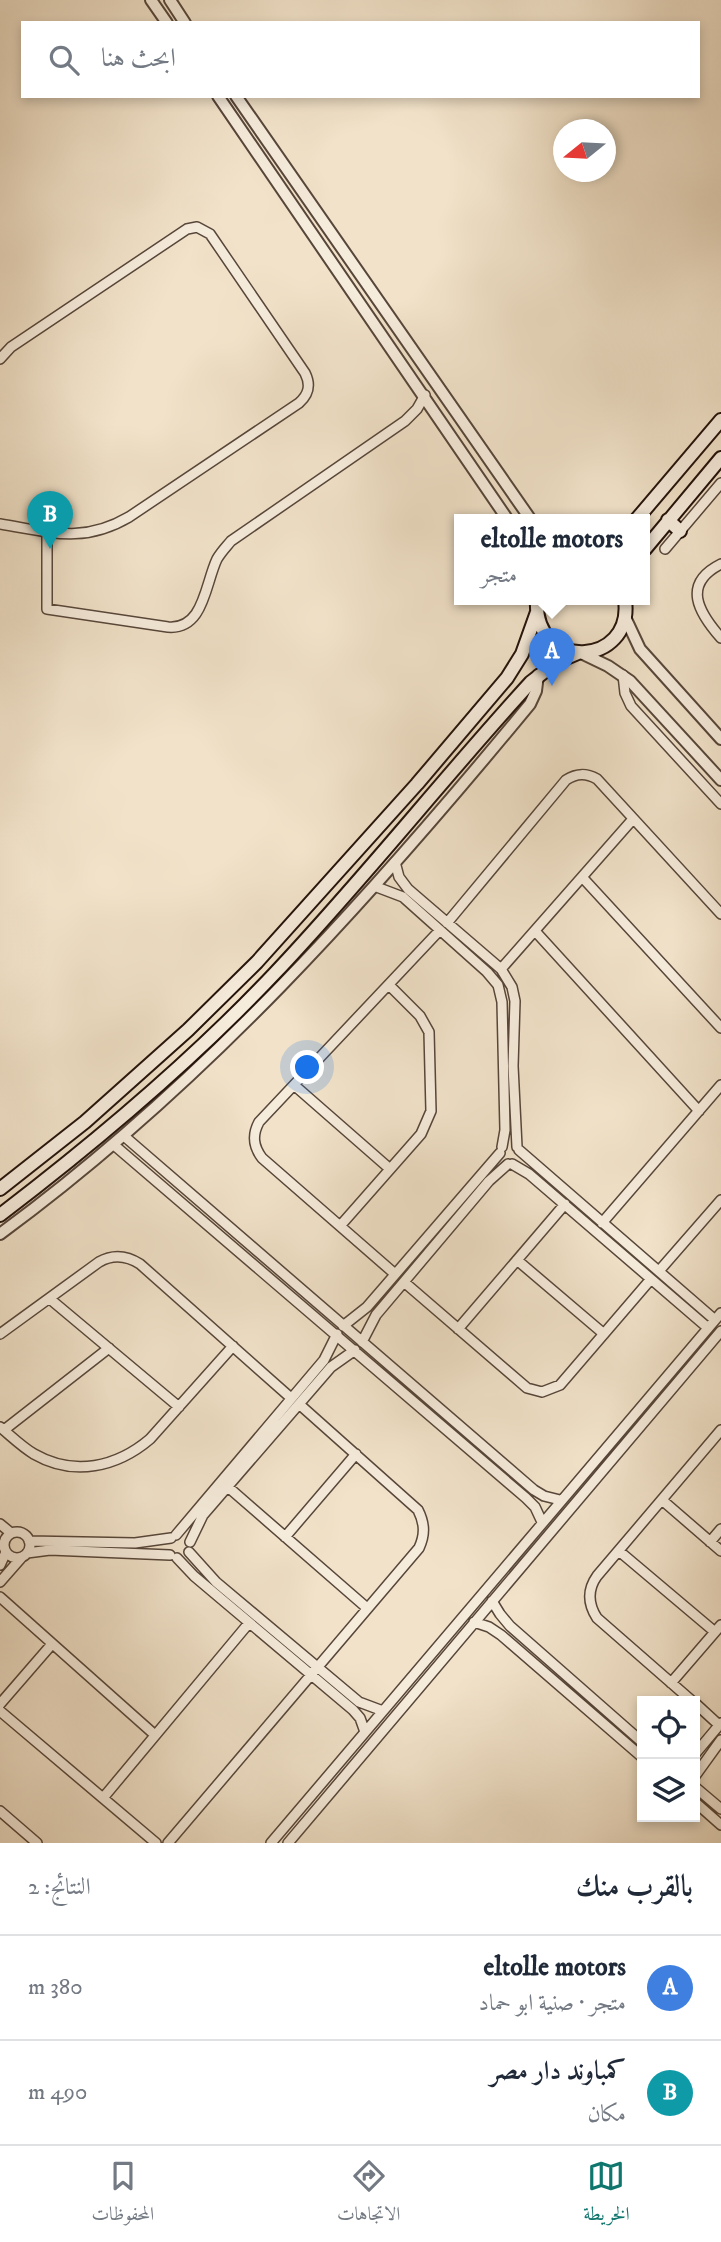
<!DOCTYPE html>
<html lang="ar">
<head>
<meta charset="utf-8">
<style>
  body { margin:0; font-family:"IM FELL DW Pica",Amiri,serif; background:#f2f2f3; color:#1f2937; direction:rtl }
  .controls { position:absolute; right:21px; bottom:21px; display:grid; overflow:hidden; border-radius:0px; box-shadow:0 4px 10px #0003 }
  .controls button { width:63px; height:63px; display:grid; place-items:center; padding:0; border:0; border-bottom:2px solid #e0e1e3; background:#fff; color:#1f2937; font:35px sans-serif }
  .compass { position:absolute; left:553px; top:119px; width:63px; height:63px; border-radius:50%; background:#fff; box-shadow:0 4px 10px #0003; rotate:252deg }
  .you { position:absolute; left:308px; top:1068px; width:24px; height:24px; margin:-18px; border:5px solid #fff; border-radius:50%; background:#1a73e8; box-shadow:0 0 0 10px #1a73e833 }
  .badge { display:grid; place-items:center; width:46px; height:46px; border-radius:50%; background:#0f766e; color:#fff; font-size:23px; font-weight:700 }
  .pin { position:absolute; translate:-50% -58px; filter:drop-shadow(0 2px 4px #0008) }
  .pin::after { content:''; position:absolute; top:37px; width:24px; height:21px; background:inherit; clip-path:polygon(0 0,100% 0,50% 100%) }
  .popup { position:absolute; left:454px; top:514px; width:196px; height:91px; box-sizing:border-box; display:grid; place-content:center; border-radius:0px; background:#fff; filter:drop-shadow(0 2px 5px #0005); font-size:23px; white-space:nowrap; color:#747a83 }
  .popup b { font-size:26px; color:#1f2937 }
  .popup::after { content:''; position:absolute; left:50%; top:100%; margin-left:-14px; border:14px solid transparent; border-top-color:#fff }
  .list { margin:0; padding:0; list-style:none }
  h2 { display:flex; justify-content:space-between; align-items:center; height:91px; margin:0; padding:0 28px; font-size:30px }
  h2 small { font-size:23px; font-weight:400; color:#747a83 }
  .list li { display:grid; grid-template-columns:46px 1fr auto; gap:21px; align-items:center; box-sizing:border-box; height:105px; padding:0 28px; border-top:2px solid #e0e1e3 }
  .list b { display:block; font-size:26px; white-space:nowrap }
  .list p { margin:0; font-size:23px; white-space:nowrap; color:#747a83 }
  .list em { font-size:23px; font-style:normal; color:#747a83 }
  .icon { flex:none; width:38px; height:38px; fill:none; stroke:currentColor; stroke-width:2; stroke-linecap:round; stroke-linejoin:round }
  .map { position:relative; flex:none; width:721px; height:1843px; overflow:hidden; direction:ltr }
  .search { position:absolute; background:#fff; box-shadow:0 4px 10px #0003; left:21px; right:21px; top:21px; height:77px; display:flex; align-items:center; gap:18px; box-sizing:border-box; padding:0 24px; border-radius:0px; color:#747a83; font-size:26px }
  .sheet { height:301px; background:#fff }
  nav { display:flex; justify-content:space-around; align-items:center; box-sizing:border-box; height:98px; border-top:2px solid #e0e1e3; background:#fff; font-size:19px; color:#747a83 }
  nav a { display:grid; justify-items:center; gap:4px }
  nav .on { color:#0f766e }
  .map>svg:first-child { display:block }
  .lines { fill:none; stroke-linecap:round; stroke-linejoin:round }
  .minor-casing { stroke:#57463a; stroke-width:12 }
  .tertiary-casing { stroke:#57463a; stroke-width:14 }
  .secondary-casing { stroke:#24120b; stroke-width:16 }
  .minor { stroke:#f6ecdc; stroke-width:9 }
  .tertiary { stroke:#f6ecdc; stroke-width:10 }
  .secondary { stroke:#f6ecdc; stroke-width:12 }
</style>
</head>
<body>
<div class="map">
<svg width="721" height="1843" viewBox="0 0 721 1843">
  <rect width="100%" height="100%" fill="#f1e2c9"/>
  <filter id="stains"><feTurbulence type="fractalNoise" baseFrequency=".00286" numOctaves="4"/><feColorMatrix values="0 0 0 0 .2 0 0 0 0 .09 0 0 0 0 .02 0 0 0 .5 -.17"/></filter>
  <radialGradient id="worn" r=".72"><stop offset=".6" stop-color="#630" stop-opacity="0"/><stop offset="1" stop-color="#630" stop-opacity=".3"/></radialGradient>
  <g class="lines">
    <defs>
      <path id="minor" d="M0 359 11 347 187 229 197 227 210 234 305 373C311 385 309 394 299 403L129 517C83 544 50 532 0 524
        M47 532V609L168 627C204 630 205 584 217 559 221 552 226 547 231 541L405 421 417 409 425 395
        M665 549 721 483
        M721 564C681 584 699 613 721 638
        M623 675 625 693 631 706 721 804
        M395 862 399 877 408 889 501 969 512 987 515 1001 513 1066 517 1147
        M582 877 721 1028
        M374 886 403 897 487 972 498 985 502 1002 505 1130 502 1147
        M447 923 566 780C577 773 586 773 597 779L721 914
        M535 931 699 1111
        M501 969 633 819
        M294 1085 390 1169
        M124 1136 534 1490 544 1496 560 1500
        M114 1145 526 1498 535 1507 542 1522
        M519 1150 715 1320
        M512 1164 529 1174 708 1328
        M602 1223 721 1085
        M340 1226 421 1134 431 1111 429 1032 420 1016 389 985
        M517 1260 604 1334
        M659 1271 721 1200
        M395 1274 262 1158C253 1146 252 1135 259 1122L440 930
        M404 1282 527 1388 542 1392 560 1385 651 1279
        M50 1299 179 1407
        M343 1326 367 1307 500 1153
        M458 1329 565 1204
        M0 1334 99 1262C113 1254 126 1255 140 1264L291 1398
        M362 1342 376 1315 489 1181 508 1164
        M0 1427C11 1436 22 1447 34 1454 74 1477 117 1467 150 1439L233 1346
        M4 1430 109 1348
        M228 1487 367 1608
        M662 1500 721 1551
        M0 1524 11 1533
        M4 1545a13 13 0 1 1 26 0a13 13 0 1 1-26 0Z
        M176 1535 324 1360 337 1334
        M285 1537 356 1454
        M29 1541 135 1543 171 1538
        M190 1542 203 1515 331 1367 355 1350
        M710 1542 721 1529
        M619 1551 715 1632
        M189 1552 216 1582 359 1702 383 1711
        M27 1553 50 1550 170 1555
        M177 1558 194 1576 353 1710 360 1718 365 1732
        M0 1565 6 1552
        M0 1582 22 1557
        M0 1597 155 1735
        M492 1601 500 1614 510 1626 642 1742
        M474 1622 489 1627 501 1635 642 1757
        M671 1683 721 1625
        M692 1701 597 1618C588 1604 587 1590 597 1576L721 1430
        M695 1703 719 1725
        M0 1704 52 1644
        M0 1711 156 1843
        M695 1754 721 1723
        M695 1776 721 1740
        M695 1787 721 1809
        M103 1798 249 1623
        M695 1802 721 1825
        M0 1811 37 1843
        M168 1843 419 1548C425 1535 425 1524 418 1510L299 1404
        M271 1843 721 1313
        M288 1843 721 1331"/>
      <path id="tertiary" d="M151 0 167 23
        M170 0 185 23
        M218 96 508 520
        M236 96 531 520
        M625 617 640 649 721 739
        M581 653 608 666 630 681 721 780
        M0 1234C203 1085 371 897 530 704L536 691 538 675"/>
      <path id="secondary" d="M636 520 721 420
        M668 520 680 531
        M645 549 721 458
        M537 600C533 672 634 667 625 600
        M0 1189 85 1122 188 1030 257 962 417 784 507 678 522 654 537 612
        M0 1215C97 1141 191 1062 275 973 364 879 444 777 531 682L557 662 578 653"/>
    </defs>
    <!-- minor casing -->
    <use href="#minor" class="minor-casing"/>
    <!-- tertiary casing -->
    <use href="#tertiary" class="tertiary-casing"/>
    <!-- secondary casing -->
    <use href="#secondary" class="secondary-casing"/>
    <!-- minor -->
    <use href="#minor" class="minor"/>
    <!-- tertiary -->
    <use href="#tertiary" class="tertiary"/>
    <!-- secondary -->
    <use href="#secondary" class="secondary"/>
  </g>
  <rect width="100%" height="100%" filter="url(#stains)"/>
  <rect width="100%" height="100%" fill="url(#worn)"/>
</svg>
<div class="controls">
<button><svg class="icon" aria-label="locate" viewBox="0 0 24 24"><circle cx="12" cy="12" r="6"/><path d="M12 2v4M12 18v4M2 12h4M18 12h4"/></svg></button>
<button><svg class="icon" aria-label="layers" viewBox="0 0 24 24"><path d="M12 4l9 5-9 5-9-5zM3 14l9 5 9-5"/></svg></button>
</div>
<svg class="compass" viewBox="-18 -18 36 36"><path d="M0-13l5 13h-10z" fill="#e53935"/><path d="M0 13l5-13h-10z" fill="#747a83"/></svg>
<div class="you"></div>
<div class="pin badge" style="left:552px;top:686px;background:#3f7fe0">A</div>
<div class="popup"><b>eltolle motors</b>متجر</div>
<div class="pin badge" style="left:50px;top:549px;background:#0f9aa8">B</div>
<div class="search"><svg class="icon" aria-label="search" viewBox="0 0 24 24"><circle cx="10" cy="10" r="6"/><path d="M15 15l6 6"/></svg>ابحث هنا</div>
</div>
<section class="sheet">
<h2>بالقرب منك<small>النتائج: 2</small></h2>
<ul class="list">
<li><span class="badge" style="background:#3f7fe0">A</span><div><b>eltolle motors</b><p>متجر · صنية ابو حماد</p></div><em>380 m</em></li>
<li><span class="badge" style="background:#0f9aa8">B</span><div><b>كمباوند دار مصر</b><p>مكان</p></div><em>490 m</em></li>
</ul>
</section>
<nav>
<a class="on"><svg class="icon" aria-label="map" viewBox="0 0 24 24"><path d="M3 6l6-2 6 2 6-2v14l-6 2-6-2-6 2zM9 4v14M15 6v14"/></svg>الخريطة</a>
<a><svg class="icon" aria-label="directions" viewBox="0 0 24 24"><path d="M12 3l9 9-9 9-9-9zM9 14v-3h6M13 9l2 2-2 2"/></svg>الاتجاهات</a>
<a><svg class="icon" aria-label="saved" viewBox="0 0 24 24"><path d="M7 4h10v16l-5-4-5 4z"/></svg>المحفوظات</a>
</nav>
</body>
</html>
